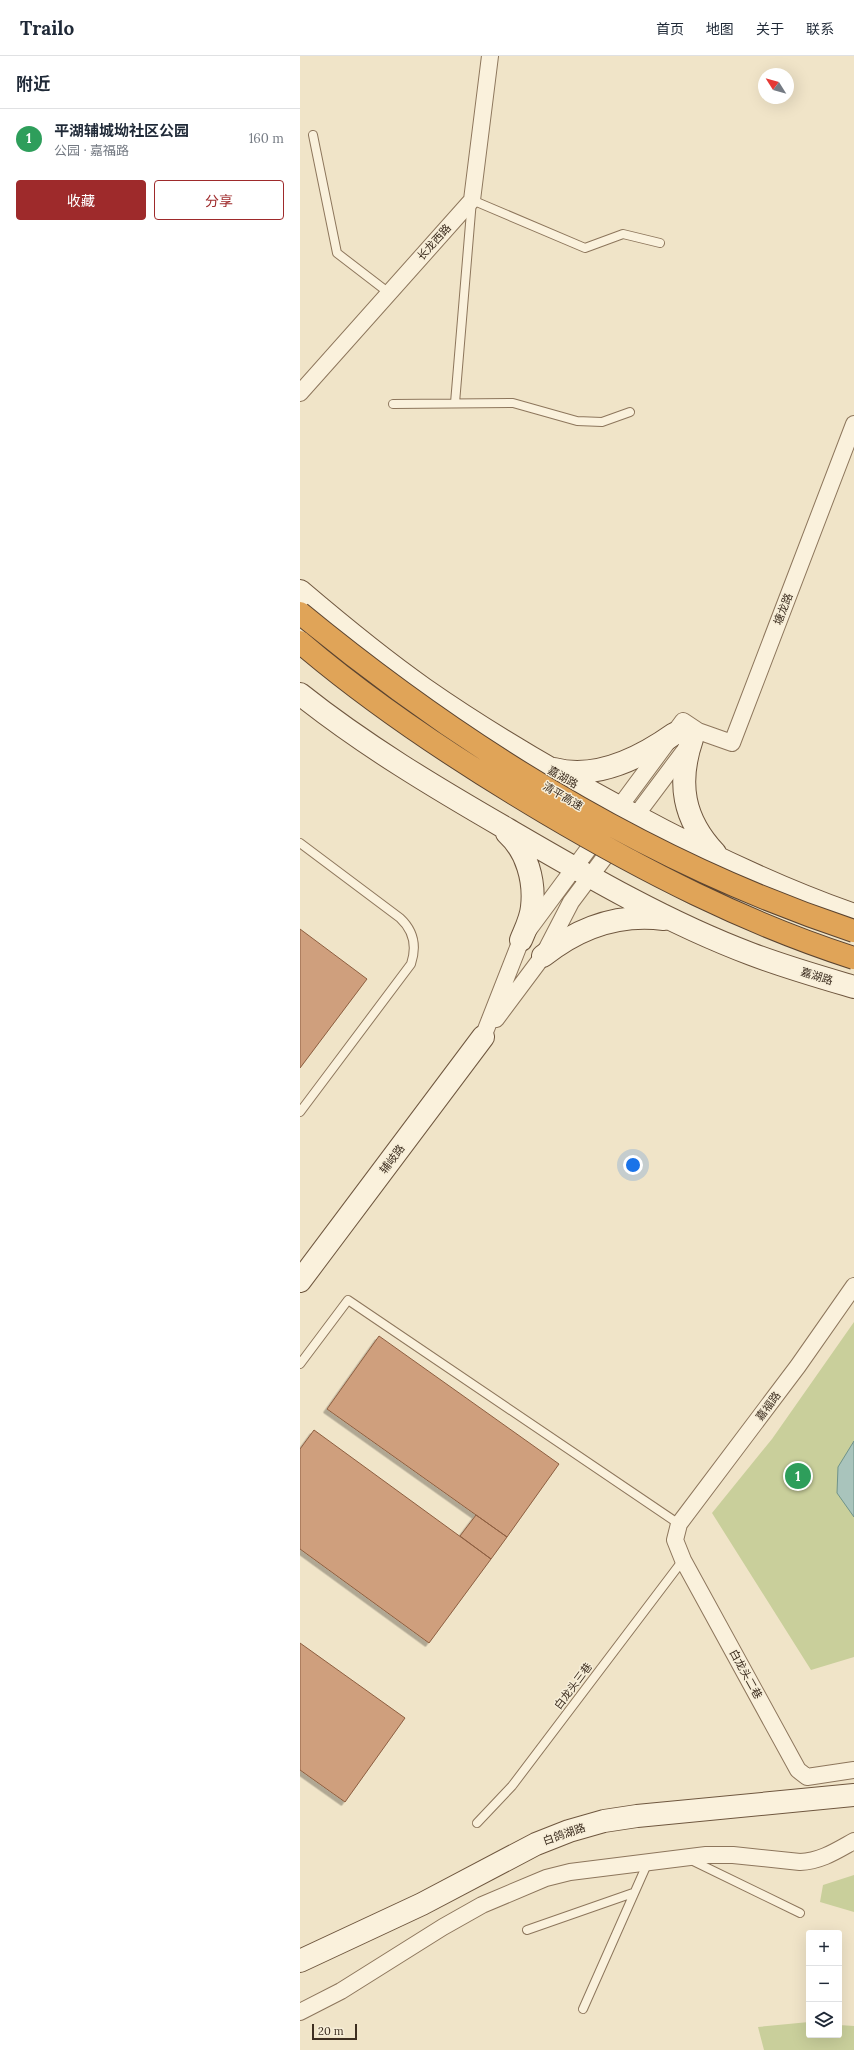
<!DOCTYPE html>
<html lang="zh">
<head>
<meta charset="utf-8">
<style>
  body { margin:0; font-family:Lora,"Noto Sans SC",serif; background:#f2f2f3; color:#1f2937 }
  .controls { position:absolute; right:12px; bottom:12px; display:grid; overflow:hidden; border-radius:4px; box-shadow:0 4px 16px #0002 }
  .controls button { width:36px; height:36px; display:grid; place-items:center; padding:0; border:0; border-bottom:1px solid #e0e1e3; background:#fff; color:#1f2937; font:20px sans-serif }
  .compass { position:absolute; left:458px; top:12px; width:36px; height:36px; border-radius:50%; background:#fff; box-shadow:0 4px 16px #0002; rotate:307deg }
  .scale { position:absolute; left:12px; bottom:10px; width:45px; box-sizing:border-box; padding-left:4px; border:2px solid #3d2e20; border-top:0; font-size:11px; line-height:14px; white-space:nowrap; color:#3d2e20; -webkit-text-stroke:3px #f7eed8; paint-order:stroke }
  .you { position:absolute; left:333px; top:1109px; width:14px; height:14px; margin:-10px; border:3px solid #fff; border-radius:50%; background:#1a73e8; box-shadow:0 0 0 6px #1a73e833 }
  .badge { display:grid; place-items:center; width:26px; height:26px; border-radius:50%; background:#9e2a2b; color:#fff; font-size:13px; font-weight:700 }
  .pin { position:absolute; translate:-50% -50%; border:2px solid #fff; box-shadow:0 1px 4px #0006 }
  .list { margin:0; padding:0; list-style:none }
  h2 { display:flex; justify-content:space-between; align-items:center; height:52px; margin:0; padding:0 16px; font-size:17px }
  h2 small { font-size:13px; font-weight:400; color:#747a83 }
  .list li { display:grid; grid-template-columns:26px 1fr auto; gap:12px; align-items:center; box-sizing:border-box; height:60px; padding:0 16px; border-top:1px solid #e0e1e3 }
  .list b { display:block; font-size:15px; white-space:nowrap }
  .list p { margin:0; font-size:13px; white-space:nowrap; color:#747a83 }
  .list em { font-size:13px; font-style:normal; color:#747a83 }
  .actions { display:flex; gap:8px; padding:12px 16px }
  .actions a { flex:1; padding:9px 0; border:1px solid #9e2a2b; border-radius:4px; text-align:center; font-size:14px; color:#9e2a2b }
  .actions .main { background:#9e2a2b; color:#fff }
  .icon { flex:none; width:22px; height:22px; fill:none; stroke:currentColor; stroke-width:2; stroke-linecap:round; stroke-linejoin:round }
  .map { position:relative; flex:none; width:554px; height:1994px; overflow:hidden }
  header { display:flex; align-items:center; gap:24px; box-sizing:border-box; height:56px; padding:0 20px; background:#fff; border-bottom:1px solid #e0e1e3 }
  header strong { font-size:19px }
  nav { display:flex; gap:22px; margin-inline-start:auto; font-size:14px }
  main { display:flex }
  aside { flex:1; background:#fff }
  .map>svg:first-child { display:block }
  .green { fill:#c9cf9b }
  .water { fill:#a9c4bc; stroke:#6f938a }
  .building { fill:#cf9f7d; stroke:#8d5f41; filter:url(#shadow) }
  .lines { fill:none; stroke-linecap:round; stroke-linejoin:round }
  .lane-casing { stroke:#8d765c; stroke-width:10 }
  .street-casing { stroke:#8d765c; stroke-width:18 }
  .secondary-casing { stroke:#6f573f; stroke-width:24 }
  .lane { stroke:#faf1dc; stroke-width:8 }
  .street { stroke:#faf1dc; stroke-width:16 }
  .secondary { stroke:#faf1dc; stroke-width:22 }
  .highway-bridge-casing { stroke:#5b4430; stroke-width:24; stroke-linecap:butt }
  .highway-bridge { stroke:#e0a458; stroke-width:22 }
  .labels { text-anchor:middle; stroke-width:3; stroke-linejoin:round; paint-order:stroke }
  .street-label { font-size:11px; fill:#3d2e20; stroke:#f7eed8 }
</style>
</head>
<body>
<header>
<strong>Trailo</strong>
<nav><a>首页</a><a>地图</a><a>关于</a><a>联系</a></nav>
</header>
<main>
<aside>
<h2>附近<small></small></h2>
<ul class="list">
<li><span class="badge" style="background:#2e9e5b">1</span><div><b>平湖辅城坳社区公园</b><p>公园 · 嘉福路</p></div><em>160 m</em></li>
</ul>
<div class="actions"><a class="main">收藏</a><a>分享</a></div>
</aside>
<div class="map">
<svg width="554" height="1994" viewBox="0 0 554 1994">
  <defs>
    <filter id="shadow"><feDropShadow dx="-3.5" dy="3.5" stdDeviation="0" flood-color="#0004"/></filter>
  </defs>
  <rect width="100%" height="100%" fill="#f0e4c8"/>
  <!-- green -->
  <path class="green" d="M554 1266V1601L511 1614 412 1457 472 1383Z
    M554 1819V1856L520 1846 523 1829Z
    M509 1966V1979H539V1969L554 1970V1994H464L458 1971Z"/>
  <!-- water -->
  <path class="water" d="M554 1385V1461L537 1437 538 1411Z"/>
  <!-- building -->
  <path class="building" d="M0 873 67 923 0 1012Z
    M79 1280 259 1408 207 1481 27 1353Z
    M14 1374 191 1503 129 1587 0 1493V1393Z
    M176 1459 207 1481 191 1503 160 1480Z
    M0 1587 105 1662 45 1746 0 1714Z"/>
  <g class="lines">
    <defs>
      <path id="lane" d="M13 79 37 197 89 237
        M155 347 172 144 285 192 323 178 360 187
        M93 348 213 347 277 365 302 366 330 356
        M0 787 100 862C114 875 117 890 111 908L0 1056
        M0 1308 48 1244 379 1468
        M177 1767 212 1730 383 1504
        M391 1804 500 1857
        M227 1874 333 1837
        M283 1953 348 1806"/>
      <path id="street" d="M0 337 172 144 190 0
        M196 963 243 900 271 846 388 690
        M183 981 221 884 383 665 398 675 432 687 554 368
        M554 1230 498 1310 379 1468 375 1484 383 1504 498 1714 507 1721 554 1714
        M0 1956 41 1935 143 1871 182 1849 246 1822 270 1816 406 1799H433L500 1806C521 1805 536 1795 554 1785"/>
      <path id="secondary" d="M0 535C40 569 81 603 124 633 190 679 259 719 330 757 402 796 477 832 554 859
        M0 638C64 689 136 732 207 773 286 819 366 866 451 898 485 911 520 921 554 931
        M392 683C377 727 383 763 415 797
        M254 713C296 724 340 702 374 678
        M207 777C227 795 235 825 232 851 231 863 225 874 221 884
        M243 900C278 872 318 857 364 863
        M0 1225 183 981
        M0 1905 122 1848 236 1788 269 1775 304 1765 337 1760 554 1739"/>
    </defs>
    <!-- lane casing -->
    <use href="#lane" class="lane-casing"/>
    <!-- street casing -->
    <use href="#street" class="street-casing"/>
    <!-- secondary casing -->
    <use href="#secondary" class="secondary-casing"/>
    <!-- lane -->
    <use href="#lane" class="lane"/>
    <!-- street -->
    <use href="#street" class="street"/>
    <!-- secondary -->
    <use href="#secondary" class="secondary"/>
    <defs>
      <path id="highway-bridge" d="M0 557C164 692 351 808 554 875
        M0 586C76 651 160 706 246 757 344 815 445 867 554 902"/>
    </defs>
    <!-- highway-bridge casing -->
    <use href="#highway-bridge" class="highway-bridge-casing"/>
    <!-- highway-bridge -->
    <use href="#highway-bridge" class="highway-bridge"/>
  </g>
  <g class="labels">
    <!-- street labels -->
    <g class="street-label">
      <text transform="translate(134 186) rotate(-48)" y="4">长龙西路</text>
      <text transform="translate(483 553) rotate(-69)" y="4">塘龙路</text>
      <text transform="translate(263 721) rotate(29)" y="4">嘉湖路</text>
      <text transform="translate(263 740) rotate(30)" y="4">清平高速</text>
      <text transform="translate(517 920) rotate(17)" y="4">嘉湖路</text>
      <text transform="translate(92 1103) rotate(-53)" y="4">辅岐路</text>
      <text transform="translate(468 1350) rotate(-53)" y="4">嘉福路</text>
      <text transform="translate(446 1618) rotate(61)" y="4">白龙头二巷</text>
      <text transform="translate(273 1630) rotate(-53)" y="4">白龙头三巷</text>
      <text transform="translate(264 1778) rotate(-19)" y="4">白鸽湖路</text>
    </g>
  </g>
</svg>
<div class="controls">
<button>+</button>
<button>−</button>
<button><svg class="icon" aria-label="layers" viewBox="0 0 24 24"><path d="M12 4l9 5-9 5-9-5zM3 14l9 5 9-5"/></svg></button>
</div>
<svg class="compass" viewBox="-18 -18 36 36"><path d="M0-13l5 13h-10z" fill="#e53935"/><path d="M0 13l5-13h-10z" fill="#747a83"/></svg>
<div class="scale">20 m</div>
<div class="you"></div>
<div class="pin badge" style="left:498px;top:1420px;background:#2e9e5b">1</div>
</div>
</main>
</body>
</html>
